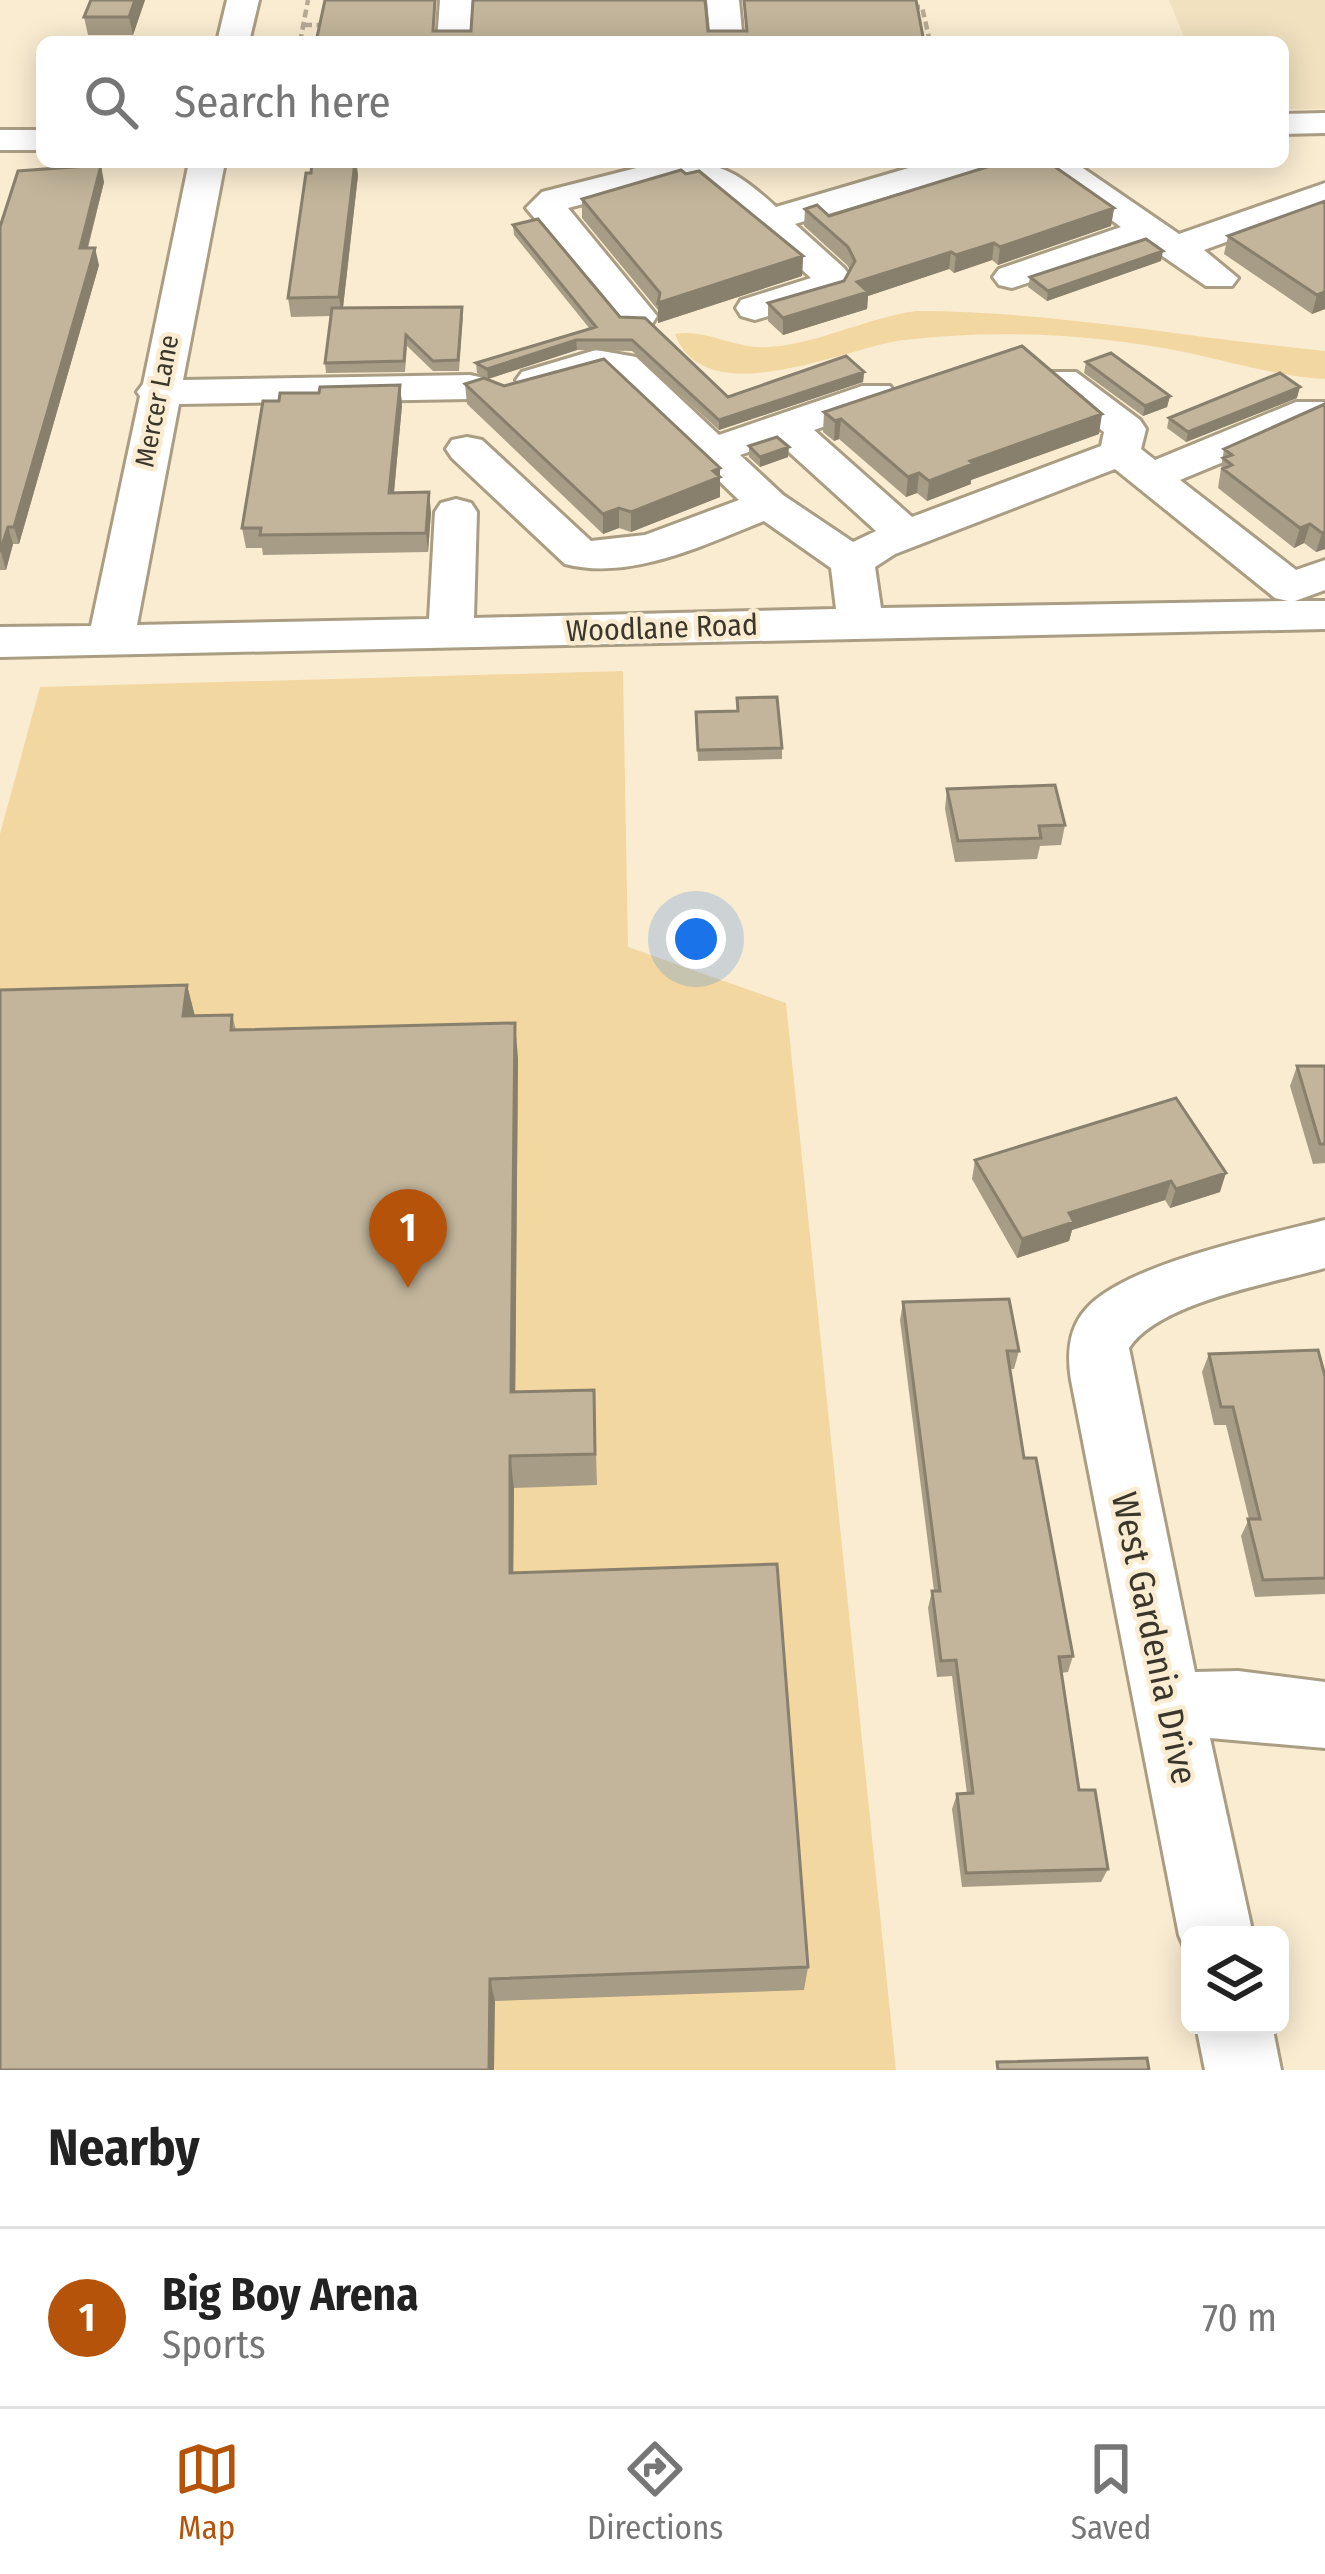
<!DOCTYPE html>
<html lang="en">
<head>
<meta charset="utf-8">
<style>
  body { margin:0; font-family:"Fira Sans Condensed",sans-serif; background:#f6f6f6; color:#222 }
  .controls { position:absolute; right:36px; bottom:36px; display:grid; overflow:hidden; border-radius:18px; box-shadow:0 6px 30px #0003 }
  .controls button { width:108px; height:108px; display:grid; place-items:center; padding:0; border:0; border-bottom:3px solid #e0e0e0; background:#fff; color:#222; font:60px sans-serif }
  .you { position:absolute; left:696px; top:939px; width:42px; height:42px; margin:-30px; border:9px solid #fff; border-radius:50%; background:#1a73e8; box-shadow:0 0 0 18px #1a73e833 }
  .badge { display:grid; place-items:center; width:78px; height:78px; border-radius:50%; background:#b45309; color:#fff; font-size:39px; font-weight:700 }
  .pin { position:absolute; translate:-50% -99px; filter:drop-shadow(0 3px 6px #0008) }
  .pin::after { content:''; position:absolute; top:63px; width:42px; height:36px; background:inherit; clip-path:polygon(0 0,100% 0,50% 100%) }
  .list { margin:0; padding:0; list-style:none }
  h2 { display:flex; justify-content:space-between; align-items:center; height:156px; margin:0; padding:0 48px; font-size:51px }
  h2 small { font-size:39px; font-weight:400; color:#767676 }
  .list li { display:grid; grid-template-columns:78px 1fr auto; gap:36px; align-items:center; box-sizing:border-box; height:180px; padding:0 48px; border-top:3px solid #e0e0e0 }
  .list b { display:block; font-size:45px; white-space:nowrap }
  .list p { margin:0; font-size:39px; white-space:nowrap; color:#767676 }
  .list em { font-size:39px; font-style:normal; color:#767676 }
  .icon { flex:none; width:66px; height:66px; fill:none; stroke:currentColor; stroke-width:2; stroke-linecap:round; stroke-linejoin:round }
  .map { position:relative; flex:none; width:1325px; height:2070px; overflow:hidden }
  .search { position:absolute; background:#fff; box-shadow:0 6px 30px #0003; left:36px; right:36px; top:36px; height:132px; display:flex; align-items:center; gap:30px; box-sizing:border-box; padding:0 42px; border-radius:18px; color:#767676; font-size:45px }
  .sheet { height:336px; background:#fff }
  nav { display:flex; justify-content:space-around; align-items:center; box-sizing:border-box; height:168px; border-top:3px solid #e0e0e0; background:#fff; font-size:33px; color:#767676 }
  nav a { display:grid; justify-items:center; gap:6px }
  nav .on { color:#b45309 }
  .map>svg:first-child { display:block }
  .built { fill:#f1e1bf }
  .green { fill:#f2d7a1 }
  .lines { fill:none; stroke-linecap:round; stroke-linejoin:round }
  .minor-casing { stroke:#a99d83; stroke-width:6 }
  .path { stroke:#b4a994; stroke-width:4.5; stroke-dasharray:8 4.5; stroke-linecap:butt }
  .minor { fill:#fff; fill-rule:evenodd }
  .wall { fill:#a79c85 }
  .shaded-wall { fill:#887f6c }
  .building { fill:#c2b59b; stroke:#887f6c; stroke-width:3 }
  .labels { text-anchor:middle; stroke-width:9; stroke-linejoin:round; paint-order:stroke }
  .far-street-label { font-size:27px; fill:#3b362b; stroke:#faecd1 }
  .street-label { font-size:30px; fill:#3b362b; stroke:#faecd1 }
  .near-street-label { font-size:36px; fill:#3b362b; stroke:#faecd1 }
</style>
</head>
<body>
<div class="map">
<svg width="1325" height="2070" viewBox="0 0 1325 2070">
  <rect width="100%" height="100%" fill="#faecd1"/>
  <!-- built -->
  <path class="built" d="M1169 0H1325V109H1283V42H1186Z"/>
  <!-- green -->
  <path class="green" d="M916 311C1055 311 1188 338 1325 351V379C1278 376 1235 363 1189 353 1097 334 997 329 904 340 849 346 705 416 675 334 706 328 736 350 768 347 818 344 866 318 916 311Z
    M623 671 628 947 786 1003 896 2070H0V834L40 687Z"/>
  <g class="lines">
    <defs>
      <path id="minor" d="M227 0H259L249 42H217Z
        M440 0H472L469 42H437Z
        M707 0H739L743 42H711Z
        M1325 113V133L1283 134V114Z
        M0 130H42V150H0Z
        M189 162H225L183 380 470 375 484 378 490 387 484 396 470 399 179 404 137 625 429 619 435 512 441 503 456 499 471 503 477 512 474 618 836 609 831 568 764 521C703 545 631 581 565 564L452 458 446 449 452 440 467 437 482 440 591 541 645 535 739 500 610 376C580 372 553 396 522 388L516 380 522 372 596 350 636 357 719 435 862 386H890L896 395 890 404 814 430 912 517 1101 446 1104 432 1048 388 1042 380 1048 372H1076L1140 420 1146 429 1141 449 1155 460 1296 402H1324V420L1180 480 1296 570 1325 560V590L1295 601H1325V629L0 657V627L91 626 140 396 137 392 143 384ZM778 442 876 531 853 542 783 495 740 455ZM1115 469 1275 598 1288 601 881 608 875 567 895 554Z
        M660 162C719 162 732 167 776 207L929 162H985L979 169 795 224 844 268 850 276 841 294 755 320 741 316 736 308 741 300 811 278 710 185 678 179 568 208 657 316 652 324H624L526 208 542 192Z
        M1033 162H1074L1179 234 1325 183V206L1204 250 1238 278 1232 286H1206L1145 244 1012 288 999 285 993 277 999 269 1121 227Z
        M1325 1220V1268C1273 1283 1159 1302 1129 1348L1195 1672 1238 1671 1325 1682V1748L1210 1738 1253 1935H1190V1961L1179 1935 1071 1380C1067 1355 1068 1329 1086 1309 1125 1264 1266 1235 1325 1220Z
        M1196 2025H1272L1281 2070H1205Z"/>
    </defs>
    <!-- minor casing -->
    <use href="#minor" class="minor-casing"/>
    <!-- path -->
    <path class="path" d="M912 7H922L930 42
      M304 25H326
      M300 42 308 0"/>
    <!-- minor -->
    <use href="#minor" class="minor"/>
  </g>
  <!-- wall -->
  <path class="wall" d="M145 0 133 35H88L84 17Z
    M312 162H357L358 175 343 308 463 317 459 371H433L407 346 405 372 326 373 325 363 331 316 291 317 288 298Z
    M104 182 88 248 99 265 19 544H13L6 570H0V227Z
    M582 199 803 256 802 276 658 323V310L582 218Z
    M1325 201V309L1312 314 1224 254 1228 236Z
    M1114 208 1111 226 998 265 992 260 954 273 949 269 868 296 867 309 783 335 768 321V303L844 281 850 270 847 265 804 226 805 209 829 216Z
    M513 225 620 317 728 397 864 372 863 382 719 430 632 351 577 350 488 379 477 373 476 363 590 329 514 235Z
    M1161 261 1047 301 1028 287 1030 277Z
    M1086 362 1170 396 1167 407 1143 416 1084 373Z
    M465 384 720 468V497L631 532 619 528 603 534 467 404Z
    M400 385 402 405 394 493 431 512 428 552 263 555 262 548H246L242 528 279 401 319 393Z
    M1297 398 1186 442 1167 428 1169 418Z
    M1325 404V549L1316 552 1304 543 1294 548 1218 488 1224 449Z
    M824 412 1099 434 971 480V484L927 501 917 493 906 497 839 439 834 441 823 432Z
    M749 446 788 457 760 467 749 457Z
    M737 698 782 748V759L698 761 696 722 737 711Z
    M947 789 1065 825 1061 845 1040 846 1037 859 955 862 945 809Z
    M187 985 195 1016 232 1015 236 1030 518 1058 515 1392 594 1390 597 1485 514 1488 513 1573 808 1967 804 1990 495 2001 0 2070Z
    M1297 1066H1325V1163L1313 1164 1290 1086Z
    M1176 1098 1220 1192 1170 1208 1165 1200 1072 1230 1069 1241 1017 1258 972 1179 975 1160Z
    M903 1302 1019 1351 1014 1369H1010L1024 1458 1073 1656 1068 1672 1061 1673 1079 1790 1108 1869 1101 1882 962 1887 952 1809 957 1794H967L952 1676 937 1677 928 1608 932 1591H934L900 1320Z
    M1209 1354 1325 1376V1594L1255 1597 1241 1536 1249 1519 1226 1425H1214L1202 1372Z"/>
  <!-- shaded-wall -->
  <path class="shaded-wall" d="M135 0H145L133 35 129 17Z
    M355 162 358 175 342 316 339 297Z
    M101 165 104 182 83 265 80 248Z
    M1114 208 1111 226 998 265 1000 247Z
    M994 243 992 260 954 273 956 255Z
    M95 248 99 265 19 544 14 527Z
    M1163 251 1161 261 1047 301 1048 291Z
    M951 252 949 269 868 296 867 309 783 335V318L857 282Z
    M803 256 802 276 658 323V303Z
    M1325 292V309L1312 314 1317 295Z
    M576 340 577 350 488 379 487 369Z
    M864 372 863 382 719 430V420Z
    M400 385 402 405 392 513 389 493Z
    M1300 387 1297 398 1186 442 1188 432Z
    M1170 396 1167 407 1143 416 1145 406Z
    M1102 414 1099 434 971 480V484L927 501 929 481 970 461Z
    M841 419 839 439 834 441 835 421Z
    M789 447 788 457 760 467V457Z
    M720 468V497L631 532V512Z
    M919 473 917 493 906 497 908 477Z
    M429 492 431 512 428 552 426 533Z
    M619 508V528L603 534V514Z
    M1310 524 1304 543 1294 548 1300 528Z
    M8 527 13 544 6 570 1 552Z
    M1325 532V549L1316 552 1322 533Z
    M187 985 196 1021 183 1016Z
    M515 1023 518 1058 515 1424 511 1392Z
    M1226 1173 1220 1192 1170 1208 1176 1189Z
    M1171 1181 1165 1200 1072 1230 1069 1241 1017 1258 1022 1239 1069 1213Z
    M510 1456 514 1488 513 1603 510 1573Z
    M490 1979 495 2001 494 2070H489Z"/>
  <!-- building -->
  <path class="building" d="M91 0H135L129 17H84Z
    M325 0H435L433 31H471L473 0H705L708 31H747L744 0H916L924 42H316Z
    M312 162H355L339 297 288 298 306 173H311Z
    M1003 162H1048L1114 208 1000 247 994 243 956 255 951 252 857 282 868 292 783 318 768 303 844 281 855 261 848 247 805 209 817 205 829 216Z
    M101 165 80 248H95L14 527H8L0 552V227L18 171Z
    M681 170 686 174 699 171 803 256 658 303 660 293 582 199Z
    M1325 201V292L1317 295 1228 236Z
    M538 219 620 317 645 318 728 397 846 356 864 372 719 420 632 340H576L487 369 476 363 596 327 513 225Z
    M1146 239 1163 251 1048 291 1030 277Z
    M462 307 458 360 433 361 406 335 404 361 325 363 332 308Z
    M1022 346 1102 414 970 461 973 464 929 481 919 473 908 477 841 419 835 421 824 412Z
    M1111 353 1170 396 1145 406 1086 362Z
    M604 359 720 468 713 471 720 477 631 512 619 508 603 514 465 384 484 378 504 386Z
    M1280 373 1300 387 1188 432 1169 418Z
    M400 385 389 493 429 492 426 533 260 535 261 528H242L263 401H279L280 393H319L320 387Z
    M1325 404V532L1322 533 1310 524 1300 528 1223 469 1232 465 1223 458 1232 455 1224 449Z
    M777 437 789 447 760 457 749 446Z
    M777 697 782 748 698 750 696 712 738 711 737 698Z
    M1055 785 1065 825 1039 826 1041 838 958 841 947 789Z
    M187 985 183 1016 232 1015 231 1030 515 1023 511 1392 594 1390 595 1454 510 1456V1573L777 1564 808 1967 490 1979 489 2070H0V990Z
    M1297 1066H1325V1144H1320Z
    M1176 1098 1226 1173 1176 1189 1171 1181 1069 1213 1074 1222 1022 1239 975 1160Z
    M1009 1299 1019 1351H1007L1024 1458H1036L1073 1656 1059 1657 1079 1790H1095L1108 1869 966 1873 957 1794 973 1793 956 1660 941 1661 932 1591H940L903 1302Z
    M1318 1350 1325 1376V1578L1263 1580 1248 1519H1260L1233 1407H1221L1209 1354Z
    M1147 2058 1149 2070H998L997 2062Z"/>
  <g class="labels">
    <!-- far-street labels -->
    <g class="far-street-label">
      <text transform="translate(157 401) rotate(-79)" y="9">Mercer Lane</text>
    </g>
    <!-- street labels -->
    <g class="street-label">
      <text transform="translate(662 628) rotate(-2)" y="10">Woodlane Road</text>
    </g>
    <!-- near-street labels -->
    <g class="near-street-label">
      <text transform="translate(1155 1638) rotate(78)" y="13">West Gardenia Drive</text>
    </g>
  </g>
</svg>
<div class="controls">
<button><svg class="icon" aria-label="layers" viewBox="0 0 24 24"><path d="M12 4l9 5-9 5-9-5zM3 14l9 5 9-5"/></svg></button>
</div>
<div class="you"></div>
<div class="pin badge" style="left:408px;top:1288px">1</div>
<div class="search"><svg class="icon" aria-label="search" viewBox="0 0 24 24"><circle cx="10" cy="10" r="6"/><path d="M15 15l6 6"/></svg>Search here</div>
</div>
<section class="sheet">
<h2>Nearby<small></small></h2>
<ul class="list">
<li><span class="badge">1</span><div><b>Big Boy Arena</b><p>Sports</p></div><em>70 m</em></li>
</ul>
</section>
<nav>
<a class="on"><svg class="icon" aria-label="map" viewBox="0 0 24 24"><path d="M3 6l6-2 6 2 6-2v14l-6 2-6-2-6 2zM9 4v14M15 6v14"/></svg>Map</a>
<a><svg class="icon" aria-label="directions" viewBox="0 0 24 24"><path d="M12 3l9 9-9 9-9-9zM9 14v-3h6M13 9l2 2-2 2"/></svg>Directions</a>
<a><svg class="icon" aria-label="saved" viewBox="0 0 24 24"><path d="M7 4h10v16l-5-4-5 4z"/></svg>Saved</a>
</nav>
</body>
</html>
